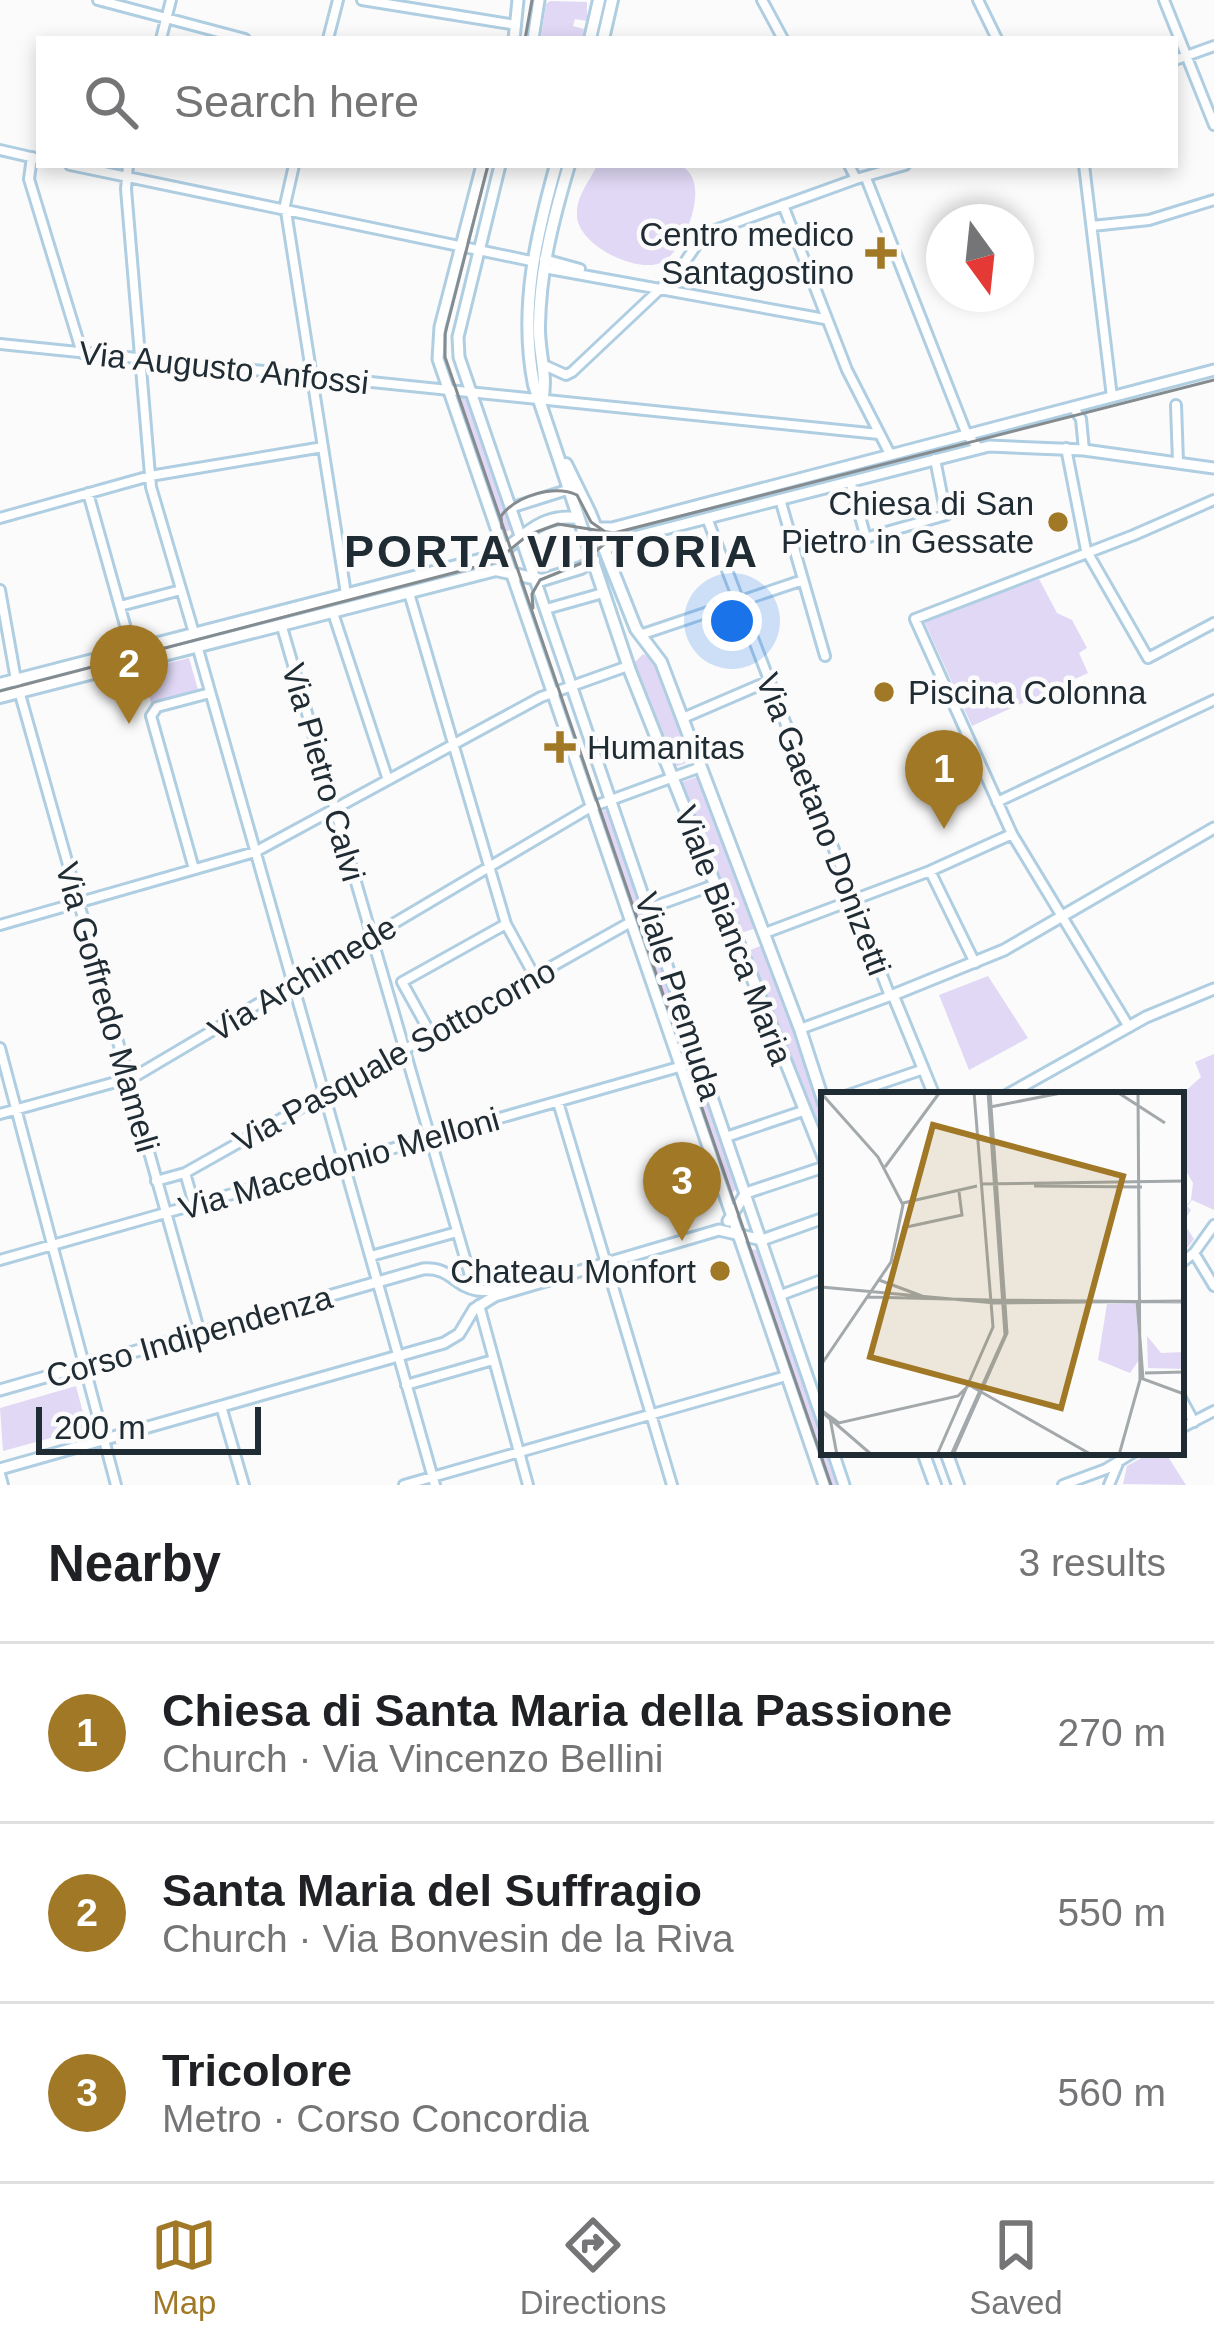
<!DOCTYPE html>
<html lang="en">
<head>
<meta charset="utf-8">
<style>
  body { margin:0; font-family:Arial,sans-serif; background:#f2f2f2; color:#202124 }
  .compass { position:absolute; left:926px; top:204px; width:108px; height:108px; border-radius:50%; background:#fff; box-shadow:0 6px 18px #0003; rotate:165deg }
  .scale { position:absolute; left:36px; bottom:30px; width:225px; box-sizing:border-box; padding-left:12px; border:6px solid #202c34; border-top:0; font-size:33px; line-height:42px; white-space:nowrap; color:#202c34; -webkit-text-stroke:9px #fbfbfb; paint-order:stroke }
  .you { position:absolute; left:732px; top:621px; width:42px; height:42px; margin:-30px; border:9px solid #fff; border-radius:50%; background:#1a73e8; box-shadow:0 0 0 18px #1a73e833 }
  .badge { display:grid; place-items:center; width:78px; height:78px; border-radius:50%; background:#a07826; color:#fff; font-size:39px; font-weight:700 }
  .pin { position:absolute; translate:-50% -99px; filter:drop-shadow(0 3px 6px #0008) }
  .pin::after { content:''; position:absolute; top:63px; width:42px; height:36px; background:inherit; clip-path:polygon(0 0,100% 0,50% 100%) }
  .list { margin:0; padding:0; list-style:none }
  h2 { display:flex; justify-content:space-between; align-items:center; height:156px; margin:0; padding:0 48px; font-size:51px }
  h2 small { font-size:39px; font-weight:400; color:#757577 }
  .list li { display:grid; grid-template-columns:78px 1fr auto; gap:36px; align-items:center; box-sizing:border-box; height:180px; padding:0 48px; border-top:3px solid #e0e0e0 }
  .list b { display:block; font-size:45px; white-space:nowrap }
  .list p { margin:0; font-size:39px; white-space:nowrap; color:#757577 }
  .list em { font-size:39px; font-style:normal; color:#757577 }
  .icon { flex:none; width:66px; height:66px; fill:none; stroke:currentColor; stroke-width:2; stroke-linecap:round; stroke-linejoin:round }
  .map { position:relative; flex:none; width:1214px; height:1485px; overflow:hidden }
  .search { position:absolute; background:#fff; box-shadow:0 6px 18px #0003; left:36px; right:36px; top:36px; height:132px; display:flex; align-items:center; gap:30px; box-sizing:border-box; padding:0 42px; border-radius:0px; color:#757577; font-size:45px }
  .sheet { height:696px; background:#fff }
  nav { display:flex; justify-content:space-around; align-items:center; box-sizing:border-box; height:168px; border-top:3px solid #e0e0e0; background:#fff; font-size:33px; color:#757577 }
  nav a { display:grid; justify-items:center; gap:6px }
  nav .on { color:#a07826 }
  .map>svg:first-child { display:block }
  .green { fill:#e0d8f5 }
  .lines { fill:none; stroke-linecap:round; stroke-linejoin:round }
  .minor-casing { stroke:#afcee2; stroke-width:14 }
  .tertiary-casing { stroke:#afcee2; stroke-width:15 }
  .secondary-casing { stroke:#afcee2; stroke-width:16 }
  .minor { stroke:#fff; stroke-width:8 }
  .tertiary { stroke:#fff; stroke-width:9 }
  .secondary { stroke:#fff; stroke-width:10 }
  .tram { stroke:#858c90; stroke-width:3 }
  .poi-dot { fill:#a07826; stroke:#fbfbfb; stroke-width:4.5 }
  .labels { text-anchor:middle; stroke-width:9; stroke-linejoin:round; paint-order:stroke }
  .poi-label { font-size:33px; fill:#202c34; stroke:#fbfbfb; text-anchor:end }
  .street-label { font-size:33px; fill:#202c34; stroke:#fbfbfb }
  .district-label { font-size:45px; font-weight:bold; letter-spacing:3px; fill:#202c34; stroke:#fbfbfb }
  .inset-road { fill:none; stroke:#a3a8ab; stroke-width:3 }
  .view { fill:#a07826; fill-opacity:0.15; stroke:#a07826; stroke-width:6 }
  .inset-edge { fill:none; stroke:#202c34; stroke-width:6 }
</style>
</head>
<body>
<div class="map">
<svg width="1214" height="1485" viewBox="0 0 1214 1485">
  <rect width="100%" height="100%" fill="#fbfbfb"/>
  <!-- green -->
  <path class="green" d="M550 1 587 2V21L575 19 573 26 584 29 582 39H541L546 4Z
    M597 165C615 165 667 159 681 166 713 181 684 250 663 262 638 275 577 245 577 215 576 196 590 181 597 165Z
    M454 396 468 397 511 530 498 534Z
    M1039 579 1057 613 1072 620 1087 648 1079 653 1088 673 972 726 924 621Z
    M643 654 653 659 695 760 675 767 633 664Z
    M189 658 198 690 151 703 142 670Z
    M700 776 757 928 737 934 679 783Z
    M612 808 739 1188 728 1195 596 813Z
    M763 945 819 1098 824 1145 745 952Z
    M988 976 1028 1038 969 1070 939 995Z
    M1214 1054V1210L1192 1200 1187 1206 1191 1210 1183 1222 1194 1239 1187 1248 1181 1238V1211L1191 1200 1193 1183 1181 1162V1095L1201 1077 1195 1062Z
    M746 1248 761 1251 824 1437V1452H829L840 1485H828Z
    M76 1386 87 1428 3 1451 0 1408Z
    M1152 1452H1165L1186 1485 1123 1484 1127 1466Z"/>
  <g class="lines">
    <defs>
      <path id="minor" d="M98 0 245 39
        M362 0 516 25
        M762 0 783 39
        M978 0 997 39
        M1164 0 1214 125
        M161 39 171 0
        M328 39 338 0
        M1175 60 1214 46
        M0 150 39 159
        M32 157 29 179 82 353
        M70 165 531 261
        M128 165 126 189 151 487 194 633
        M294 165 285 205 346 594
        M849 165 856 179
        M1084 165 1112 397
        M866 178 967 435 979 448
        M783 205 847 370 890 454
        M1092 226 1149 220 1214 200
        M544 259 580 269
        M544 268 825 319
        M0 344 879 434
        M544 365 566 375 572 372 678 272 704 234 856 179 905 165
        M1176 405 1178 462
        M1073 407 1081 419 1084 450
        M1066 448 1086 550 1148 658 1214 623
        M850 481 866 538 872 536 946 515 935 459
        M88 493 132 650
        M780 499 825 656
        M510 508 567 490
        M0 518 150 476 323 447
        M707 518 890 996
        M0 590 16 680 200 1333
        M409 593 506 924 535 977
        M120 606 181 590
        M546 609 603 593
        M333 613 388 780
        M282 627 474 1289
        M640 635 803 580
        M198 649 435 1485
        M683 718 769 681
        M997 802 1214 700
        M194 869 151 716 157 707 210 693
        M930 871 975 963
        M650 908 714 885
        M0 925 255 852 541 697 628 666
        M765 933 930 871 1012 834
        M1129 1027 1012 834 915 619 1134 535 1214 500
        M428 1029 402 982 506 924
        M800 1029 893 995
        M0 1048 116 1485
        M848 1095 921 1070
        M558 1102 672 1485
        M0 1114 134 1077 589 808 701 767
        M726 1137 803 1111
        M185 1173 194 1204
        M156 1181 185 1173 629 923
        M1194 1253 1214 1286
        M371 1256 457 1232
        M0 1260 679 1067
        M1181 1263 1194 1253 1214 1225
        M781 1295 824 1279
        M479 1305 528 1485
        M406 1385 493 1360
        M1181 1398 1194 1422
        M221 1406 244 1485
        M1181 1428 1214 1411
        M0 1474 3 1485
        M404 1485 786 1376
        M1063 1485 1106 1469 1134 1452
        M1109 1485 1119 1461"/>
      <path id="tertiary" d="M514 39 518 0
        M533 39 539 0
        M482 165 440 327 438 359 824 1485
        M500 165 458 337 459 357 824 1425
        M597 528H612L1214 370
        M605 550 618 541 989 446 1084 450 1214 468
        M934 1095 893 995 1004 950 1214 828
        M1007 1095 1146 1017 1214 989
        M728 1221 746 1193 824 1167
        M0 1390 423 1269C451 1267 454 1286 477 1290 497 1293 525 1280 545 1274
        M833 1452 844 1485
        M0 1469 444 1343 459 1334 474 1309 495 1296 719 1230 762 1240 824 1218"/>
      <path id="secondary" d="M590 39 599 0
        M603 39 612 0
        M556 165C536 237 519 309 534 385L630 671 824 1158
        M542 401C548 375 538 351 539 325 540 269 553 219 569 165
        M566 464 590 513 636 629 661 662 800 1029 824 1103
        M0 684 495 556C523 539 539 513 578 518
        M0 697 496 570 542 580 581 568 594 560
        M923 1452 935 1485
        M946 1452 958 1485"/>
    </defs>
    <!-- minor casing -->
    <use href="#minor" class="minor-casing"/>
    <!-- tertiary casing -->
    <use href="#tertiary" class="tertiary-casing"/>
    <!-- secondary casing -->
    <use href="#secondary" class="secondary-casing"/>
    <!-- minor -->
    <use href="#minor" class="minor"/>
    <!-- tertiary -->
    <use href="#tertiary" class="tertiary"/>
    <!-- secondary -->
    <use href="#secondary" class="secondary"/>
    <!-- tram -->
    <path class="tram" d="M525 39 532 0
      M488 165 445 334V357L831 1485
      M502 528 501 516C516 496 554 484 577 495L591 522 604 531
      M533 608 532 594 540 580 582 563 610 539 628 533
      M0 691 495 562 528 535 558 524 614 533 1214 380"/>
  </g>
  <!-- markers -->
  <g class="poi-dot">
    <path d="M875 235h12v12h12v12h-12v12h-12v-12h-12v-12h12z"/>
    <circle cx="1058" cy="522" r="12"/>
    <circle cx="884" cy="692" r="12"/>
    <path d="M554 729h12v12h12v12h-12v12h-12v-12h-12v-12h12z"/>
    <circle cx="720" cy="1271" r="12"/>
  </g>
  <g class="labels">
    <!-- poi labels -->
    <g class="poi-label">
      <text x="854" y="246">Centro medico<tspan x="854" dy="38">Santagostino</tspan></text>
      <text x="1034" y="515">Chiesa di San<tspan x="1034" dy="38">Pietro in Gessate</tspan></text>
      <text x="908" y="704" text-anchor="start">Piscina Colonna</text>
      <text x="587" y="759" text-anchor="start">Humanitas</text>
      <text x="696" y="1283">Chateau Monfort</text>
    </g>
    <!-- street labels -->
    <g class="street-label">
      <text transform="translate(224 367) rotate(6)" y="12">Via Augusto Anfossi</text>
      <text transform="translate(324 772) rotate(74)" y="12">Via Pietro Calvi</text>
      <text transform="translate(824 824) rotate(69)" y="12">Via Gaetano Donizetti</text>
      <text transform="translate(734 935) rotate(69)" y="12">Viale Bianca Maria</text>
      <text transform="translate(302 978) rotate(-31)" y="12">Via Archimede</text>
      <text transform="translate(679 996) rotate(72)" y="12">Viale Premuda</text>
      <text transform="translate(108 1007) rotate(74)" y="12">Via Goffredo Mameli</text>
      <text transform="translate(394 1055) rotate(-29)" y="12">Via Pasquale Sottocorno</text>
      <text transform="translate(339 1163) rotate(-16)" y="12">Via Macedonio Melloni</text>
      <text transform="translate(189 1336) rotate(-16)" y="12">Corso Indipendenza</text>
    </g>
    <!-- district labels -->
    <g class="district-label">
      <text x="552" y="567">PORTA VITTORIA</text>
    </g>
  </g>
  <!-- overview -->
  <g transform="translate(821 1092)">
    <rect width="363" height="363" fill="#fbfbfb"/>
    <path d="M316 211 318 268 309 281 277 268 286 212ZM326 244 340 261 363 260V277L327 276Z" fill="#e0d8f5"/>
    <path class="inset-road" d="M296 0 344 31M0 1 57 65 82 113 70 170 0 273M169 15 245 0M64 75 119 0M159 92 363 89M213 94 321 95M82 111 156 94M81 136 141 123 138 100M58 188 101 204M0 195 174 211 363 209M46 205 168 208M168 208 363 210M316 208 322 287 363 302M324 281 363 280M0 318 18 331 137 304 148 293 271 363M0 319 51 363M9 326 16 363M116 363 172 235 153 0M130 363 184 243 167 0M132 363 186 241 169 0M298 363 319 288 317 0"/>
    <path class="view" d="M112 33 302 84 240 316 49 265Z"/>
    <rect width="363" height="363" class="inset-edge"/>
  </g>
</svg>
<svg class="compass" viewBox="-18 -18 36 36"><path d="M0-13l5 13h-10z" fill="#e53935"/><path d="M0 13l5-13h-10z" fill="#757577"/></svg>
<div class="scale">200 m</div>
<div class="you"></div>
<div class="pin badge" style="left:944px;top:829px">1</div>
<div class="pin badge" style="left:129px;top:724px">2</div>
<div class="pin badge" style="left:682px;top:1241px">3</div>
<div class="search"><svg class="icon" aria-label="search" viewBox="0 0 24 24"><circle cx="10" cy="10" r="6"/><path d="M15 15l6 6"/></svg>Search here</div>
</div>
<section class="sheet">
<h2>Nearby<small>3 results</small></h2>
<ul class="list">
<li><span class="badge">1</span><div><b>Chiesa di Santa Maria della Passione</b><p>Church · Via Vincenzo Bellini</p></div><em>270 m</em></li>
<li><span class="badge">2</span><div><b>Santa Maria del Suffragio</b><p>Church · Via Bonvesin de la Riva</p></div><em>550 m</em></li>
<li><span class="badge">3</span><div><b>Tricolore</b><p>Metro · Corso Concordia</p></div><em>560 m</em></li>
</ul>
</section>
<nav>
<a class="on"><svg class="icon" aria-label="map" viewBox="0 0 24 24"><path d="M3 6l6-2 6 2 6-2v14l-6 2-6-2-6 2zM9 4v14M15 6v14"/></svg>Map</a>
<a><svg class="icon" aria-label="directions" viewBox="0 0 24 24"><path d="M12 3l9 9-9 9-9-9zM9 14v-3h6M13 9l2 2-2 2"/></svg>Directions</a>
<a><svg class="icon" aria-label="saved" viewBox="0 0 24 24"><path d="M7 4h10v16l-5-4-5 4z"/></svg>Saved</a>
</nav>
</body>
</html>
